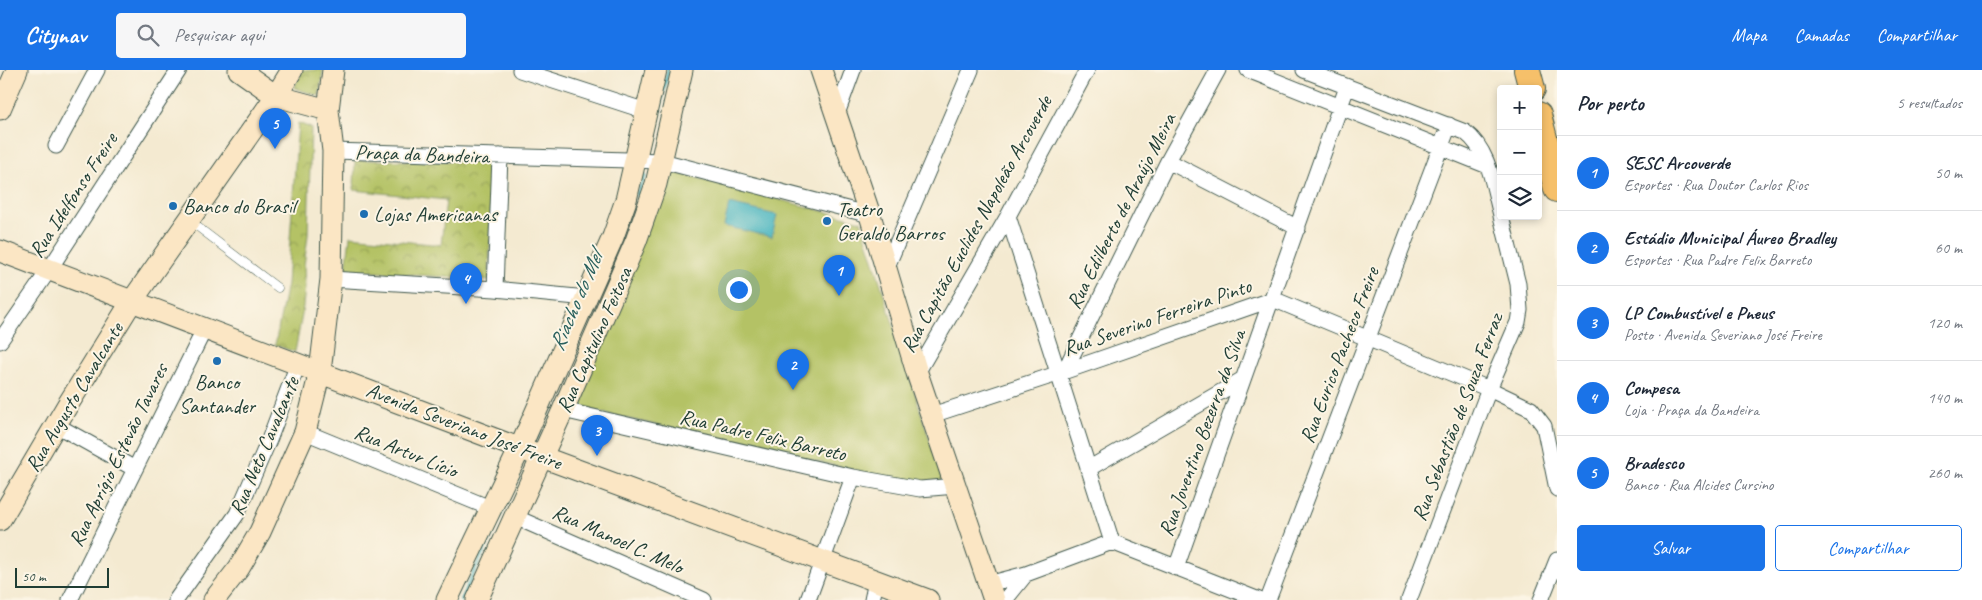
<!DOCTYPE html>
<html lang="pt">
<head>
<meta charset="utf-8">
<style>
  body { margin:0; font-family:Caveat,sans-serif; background:#f6f6f7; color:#1f2937 }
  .controls { position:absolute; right:15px; top:15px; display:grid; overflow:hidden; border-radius:5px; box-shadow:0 2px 8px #0003 }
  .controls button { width:45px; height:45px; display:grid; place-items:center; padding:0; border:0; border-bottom:1px solid #e0e1e3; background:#fff; color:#1f2937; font:25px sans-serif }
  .scale { position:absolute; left:15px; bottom:12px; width:94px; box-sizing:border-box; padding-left:5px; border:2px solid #1f3d34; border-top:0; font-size:14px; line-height:18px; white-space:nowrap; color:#1f3d34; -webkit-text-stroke:4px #fcf5e5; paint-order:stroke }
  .you { position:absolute; left:738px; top:219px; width:18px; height:18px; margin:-12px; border:4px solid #fff; border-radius:50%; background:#1a73e8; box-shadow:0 0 0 8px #1a73e833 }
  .badge { display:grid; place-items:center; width:32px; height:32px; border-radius:50%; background:#1a73e8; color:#fff; font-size:16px; font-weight:700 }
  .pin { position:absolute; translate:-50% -41px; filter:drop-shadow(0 1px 2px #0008) }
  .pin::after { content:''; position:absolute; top:26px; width:18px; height:15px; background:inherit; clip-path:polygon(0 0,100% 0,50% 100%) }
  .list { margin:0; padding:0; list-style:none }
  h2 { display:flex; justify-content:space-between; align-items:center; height:65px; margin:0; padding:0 20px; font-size:21px }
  h2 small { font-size:16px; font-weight:400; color:#747a83 }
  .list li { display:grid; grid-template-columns:32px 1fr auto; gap:15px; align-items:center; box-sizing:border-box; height:75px; padding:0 20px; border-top:1px solid #e0e1e3 }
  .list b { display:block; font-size:19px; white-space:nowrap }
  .list p { margin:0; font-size:16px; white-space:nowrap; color:#747a83 }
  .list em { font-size:16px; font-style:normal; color:#747a83 }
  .actions { display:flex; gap:10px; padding:15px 20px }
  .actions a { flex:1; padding:11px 0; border:1px solid #1a73e8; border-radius:5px; text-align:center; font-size:18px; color:#1a73e8 }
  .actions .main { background:#1a73e8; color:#fff }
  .icon { flex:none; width:28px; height:28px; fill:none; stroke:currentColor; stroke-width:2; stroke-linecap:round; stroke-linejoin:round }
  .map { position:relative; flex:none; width:1557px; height:530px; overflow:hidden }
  header { display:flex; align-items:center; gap:30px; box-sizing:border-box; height:70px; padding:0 25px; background:#1a73e8; color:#fff }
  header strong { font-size:24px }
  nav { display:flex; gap:28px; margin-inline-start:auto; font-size:18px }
  .search { width:350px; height:45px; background:#f6f6f7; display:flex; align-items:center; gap:12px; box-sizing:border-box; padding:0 18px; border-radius:5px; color:#747a83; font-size:19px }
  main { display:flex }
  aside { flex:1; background:#fff }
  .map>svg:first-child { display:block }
  .grass { fill:#b4c265; stroke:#6a804c }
  .park { fill:url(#park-crowns); stroke:#6a804c }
  .water { fill:#45b4bf; stroke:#32787a }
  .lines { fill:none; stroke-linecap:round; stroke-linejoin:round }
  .stream { stroke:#45b4bf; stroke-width:4 }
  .lane-casing { stroke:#3f574c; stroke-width:9 }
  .street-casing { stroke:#3f574c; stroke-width:17 }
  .secondary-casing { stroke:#3f574c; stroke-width:23 }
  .highway-casing { stroke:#3f574c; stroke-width:28 }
  .lane { stroke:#fff; stroke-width:8 }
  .street { stroke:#fff; stroke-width:15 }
  .secondary { stroke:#fbe6c4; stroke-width:21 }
  .highway { stroke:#f6c06b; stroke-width:26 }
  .poi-dot { fill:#1f6fb2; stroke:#fcf5e5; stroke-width:2 }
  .labels { text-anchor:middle; stroke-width:4; stroke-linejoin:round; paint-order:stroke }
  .street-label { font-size:21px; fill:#1f3d34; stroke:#fcf5e5 }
  .poi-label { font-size:21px; fill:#1f3d34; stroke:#fcf5e5; text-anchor:start }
  .water-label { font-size:22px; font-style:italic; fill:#2a615e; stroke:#fcf5e5 }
</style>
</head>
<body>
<header>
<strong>Citynav</strong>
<div class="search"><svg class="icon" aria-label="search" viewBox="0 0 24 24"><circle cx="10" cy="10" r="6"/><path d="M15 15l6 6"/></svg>Pesquisar aqui</div>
<nav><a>Mapa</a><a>Camadas</a><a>Compartilhar</a></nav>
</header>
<main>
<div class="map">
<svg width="1557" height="530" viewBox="0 0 1557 530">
  <defs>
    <pattern id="park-crowns" width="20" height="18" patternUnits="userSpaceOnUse" patternTransform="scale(1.25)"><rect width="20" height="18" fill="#b4c265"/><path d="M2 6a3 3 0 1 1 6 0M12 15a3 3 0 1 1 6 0" fill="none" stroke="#929f54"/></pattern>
  </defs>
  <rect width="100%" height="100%" fill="#fcf5e5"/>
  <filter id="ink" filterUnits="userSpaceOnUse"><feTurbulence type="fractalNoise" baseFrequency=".02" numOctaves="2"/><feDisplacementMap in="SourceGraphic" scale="10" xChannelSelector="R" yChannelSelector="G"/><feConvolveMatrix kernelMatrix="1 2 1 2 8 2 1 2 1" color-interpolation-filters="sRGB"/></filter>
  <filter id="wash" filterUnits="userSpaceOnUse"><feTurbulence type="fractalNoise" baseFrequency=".0096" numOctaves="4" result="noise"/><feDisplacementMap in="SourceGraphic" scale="20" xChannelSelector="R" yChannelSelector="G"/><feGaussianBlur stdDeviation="1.12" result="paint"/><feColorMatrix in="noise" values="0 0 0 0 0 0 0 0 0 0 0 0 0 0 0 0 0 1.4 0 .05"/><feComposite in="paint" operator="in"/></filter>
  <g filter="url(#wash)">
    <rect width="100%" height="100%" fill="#f4ead1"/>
    <!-- grass -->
    <path class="grass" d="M666 100 861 151 942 410 916 414 594 341 576 335Z"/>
    <!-- park -->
    <path class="park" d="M302 0H323L319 26 294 18Z
      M298 53 311 58 308 165 304 196 305 218 302 245 295 282 275 275 287 214Z
      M355 90 492 92 489 210 346 200 350 166 441 175 446 130 354 120Z"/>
    <!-- water -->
    <path class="water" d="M729 134 777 145 772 167 724 156Z"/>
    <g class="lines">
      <!-- stream -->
      <path class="stream" d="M649 83 668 0
        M637 125 645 106
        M536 368 552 332
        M461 530 518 407"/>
    </g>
  </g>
  <g filter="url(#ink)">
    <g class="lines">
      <defs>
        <path id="lane" d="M190 151 278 218"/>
        <path id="street" d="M520 0 646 41
          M1248 0 1488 96
          M1304 0 1465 62C1490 81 1493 116 1501 145
          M837 44 853 0
          M56 76 97 0
          M333 81 662 91 870 145
          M1168 91 1298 158
          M1008 146 1112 472
          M886 199 971 0
          M331 209 495 219 587 228
          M495 219 500 86
          M0 271 49 200 179 0
          M1064 302 1168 91 1218 0
          M917 303 1008 146 1087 0
          M563 340 853 407 920 419 956 416
          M932 345 1057 304 1273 229 1489 319 1531 339 1544 356 1557 419
          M56 355 135 399
          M305 362 490 438
          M1088 399 1243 309
          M515 447 704 530
          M1176 498 1347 17
          M988 514 1026 504 1112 472 1259 530
          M70 530 205 258
          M176 530 237 444 269 370 298 294
          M808 530 853 407
          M872 530 876 511
          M1005 530 1026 504
          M1268 530 1449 55
          M1409 530 1489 319 1518 252 1520 240 1518 214 1501 146
          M1541 530 1557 490"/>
        <path id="secondary" d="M239 0 276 26 328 40
          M821 0 870 145 917 303 994 530
          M0 39 17 0
          M0 181 542 387 928 530
          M0 450 67 336 132 231 276 26 292 0
          M214 530 239 498 260 462 305 362 320 302 331 209 333 81 328 40 333 0
          M447 530 520 378 613 167 626 130 656 0
          M477 530 563 340 636 171 656 114 682 0"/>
        <path id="highway" d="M1527 0 1532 19
          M1538 45 1557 119"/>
      </defs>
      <!-- lane casing -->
      <use href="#lane" class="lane-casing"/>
      <!-- street casing -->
      <use href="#street" class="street-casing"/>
      <!-- secondary casing -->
      <use href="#secondary" class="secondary-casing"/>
      <!-- highway casing -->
      <use href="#highway" class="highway-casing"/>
      <!-- lane -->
      <use href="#lane" class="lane"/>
      <!-- street -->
      <use href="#street" class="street"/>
      <!-- secondary -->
      <use href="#secondary" class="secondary"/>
      <!-- highway -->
      <use href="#highway" class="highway"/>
    </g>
  </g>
  <!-- markers -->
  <g class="poi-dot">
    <circle cx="173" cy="136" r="5"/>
    <circle cx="364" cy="144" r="5"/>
    <circle cx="827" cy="151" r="5"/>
    <circle cx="217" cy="291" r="5"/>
  </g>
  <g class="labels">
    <!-- street labels -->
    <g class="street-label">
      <text transform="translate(422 84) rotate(2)" y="7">Praça da Bandeira</text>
      <text transform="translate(73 125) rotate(-57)" y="7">Rua Idelfonso Freire</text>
      <text transform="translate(1121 141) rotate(-63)" y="7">Rua Edilberto de Araújo Meira</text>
      <text transform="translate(976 154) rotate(-61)" y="7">Rua Capitão Euclides Napoleão Arcoverde</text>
      <text transform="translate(1157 247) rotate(-19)" y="7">Rua Severino Ferreira Pinto</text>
      <text transform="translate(594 270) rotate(-66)" y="7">Rua Capitulino Feitosa</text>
      <text transform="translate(1339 285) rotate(-69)" y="7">Rua Eurico Pacheco Freire</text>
      <text transform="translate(74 327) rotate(-59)" y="7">Rua Augusto Cavalcante</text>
      <text transform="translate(1457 347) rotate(-69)" y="7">Rua Sebastião de Souza Ferraz</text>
      <text transform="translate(464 356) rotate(21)" y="7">Avenida Severiano José Freire</text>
      <text transform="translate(1202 363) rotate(-70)" y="7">Rua Joventino Bezerra da Silva</text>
      <text transform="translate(763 365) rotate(13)" y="7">Rua Padre Felix Barreto</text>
      <text transform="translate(264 376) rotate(-67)" y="7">Rua Neto Cavalcante</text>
      <text transform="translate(406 381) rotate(22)" y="7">Rua Artur Lício</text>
      <text transform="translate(118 385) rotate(-64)" y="7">Rua Aprígio Estevão Tavares</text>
      <text transform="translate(618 469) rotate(24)" y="7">Rua Manoel C. Melo</text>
    </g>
    <!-- poi labels -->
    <g class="poi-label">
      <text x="183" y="143">Banco do Brasil</text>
      <text x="837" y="146">Teatro<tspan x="837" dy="24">Geraldo Barros</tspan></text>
      <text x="374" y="151">Lojas Americanas</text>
      <text x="217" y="319" text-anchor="middle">Banco<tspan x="217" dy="24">Santander</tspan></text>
    </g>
    <!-- water labels -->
    <g class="water-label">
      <text transform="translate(575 231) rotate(-67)" y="8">Riacho do Mel</text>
    </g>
  </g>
</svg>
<div class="controls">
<button>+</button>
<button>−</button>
<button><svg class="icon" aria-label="layers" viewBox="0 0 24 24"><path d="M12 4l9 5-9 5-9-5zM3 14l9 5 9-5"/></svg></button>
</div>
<div class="scale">50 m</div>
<div class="you"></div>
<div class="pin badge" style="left:839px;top:226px">1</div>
<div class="pin badge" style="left:793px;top:320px">2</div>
<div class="pin badge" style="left:597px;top:386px">3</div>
<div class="pin badge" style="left:466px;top:234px">4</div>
<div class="pin badge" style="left:275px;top:79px">5</div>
</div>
<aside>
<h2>Por perto<small>5 resultados</small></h2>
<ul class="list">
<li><span class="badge">1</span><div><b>SESC Arcoverde</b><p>Esportes · Rua Doutor Carlos Rios</p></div><em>50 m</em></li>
<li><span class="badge">2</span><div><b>Estádio Municipal Áureo Bradley</b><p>Esportes · Rua Padre Felix Barreto</p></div><em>60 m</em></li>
<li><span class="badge">3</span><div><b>LP Combustível e Pneus</b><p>Posto · Avenida Severiano José Freire</p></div><em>120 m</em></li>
<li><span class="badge">4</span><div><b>Compesa</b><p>Loja · Praça da Bandeira</p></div><em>140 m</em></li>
<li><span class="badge">5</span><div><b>Bradesco</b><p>Banco · Rua Alcides Cursino</p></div><em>260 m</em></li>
</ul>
<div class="actions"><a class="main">Salvar</a><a>Compartilhar</a></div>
</aside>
</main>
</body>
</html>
